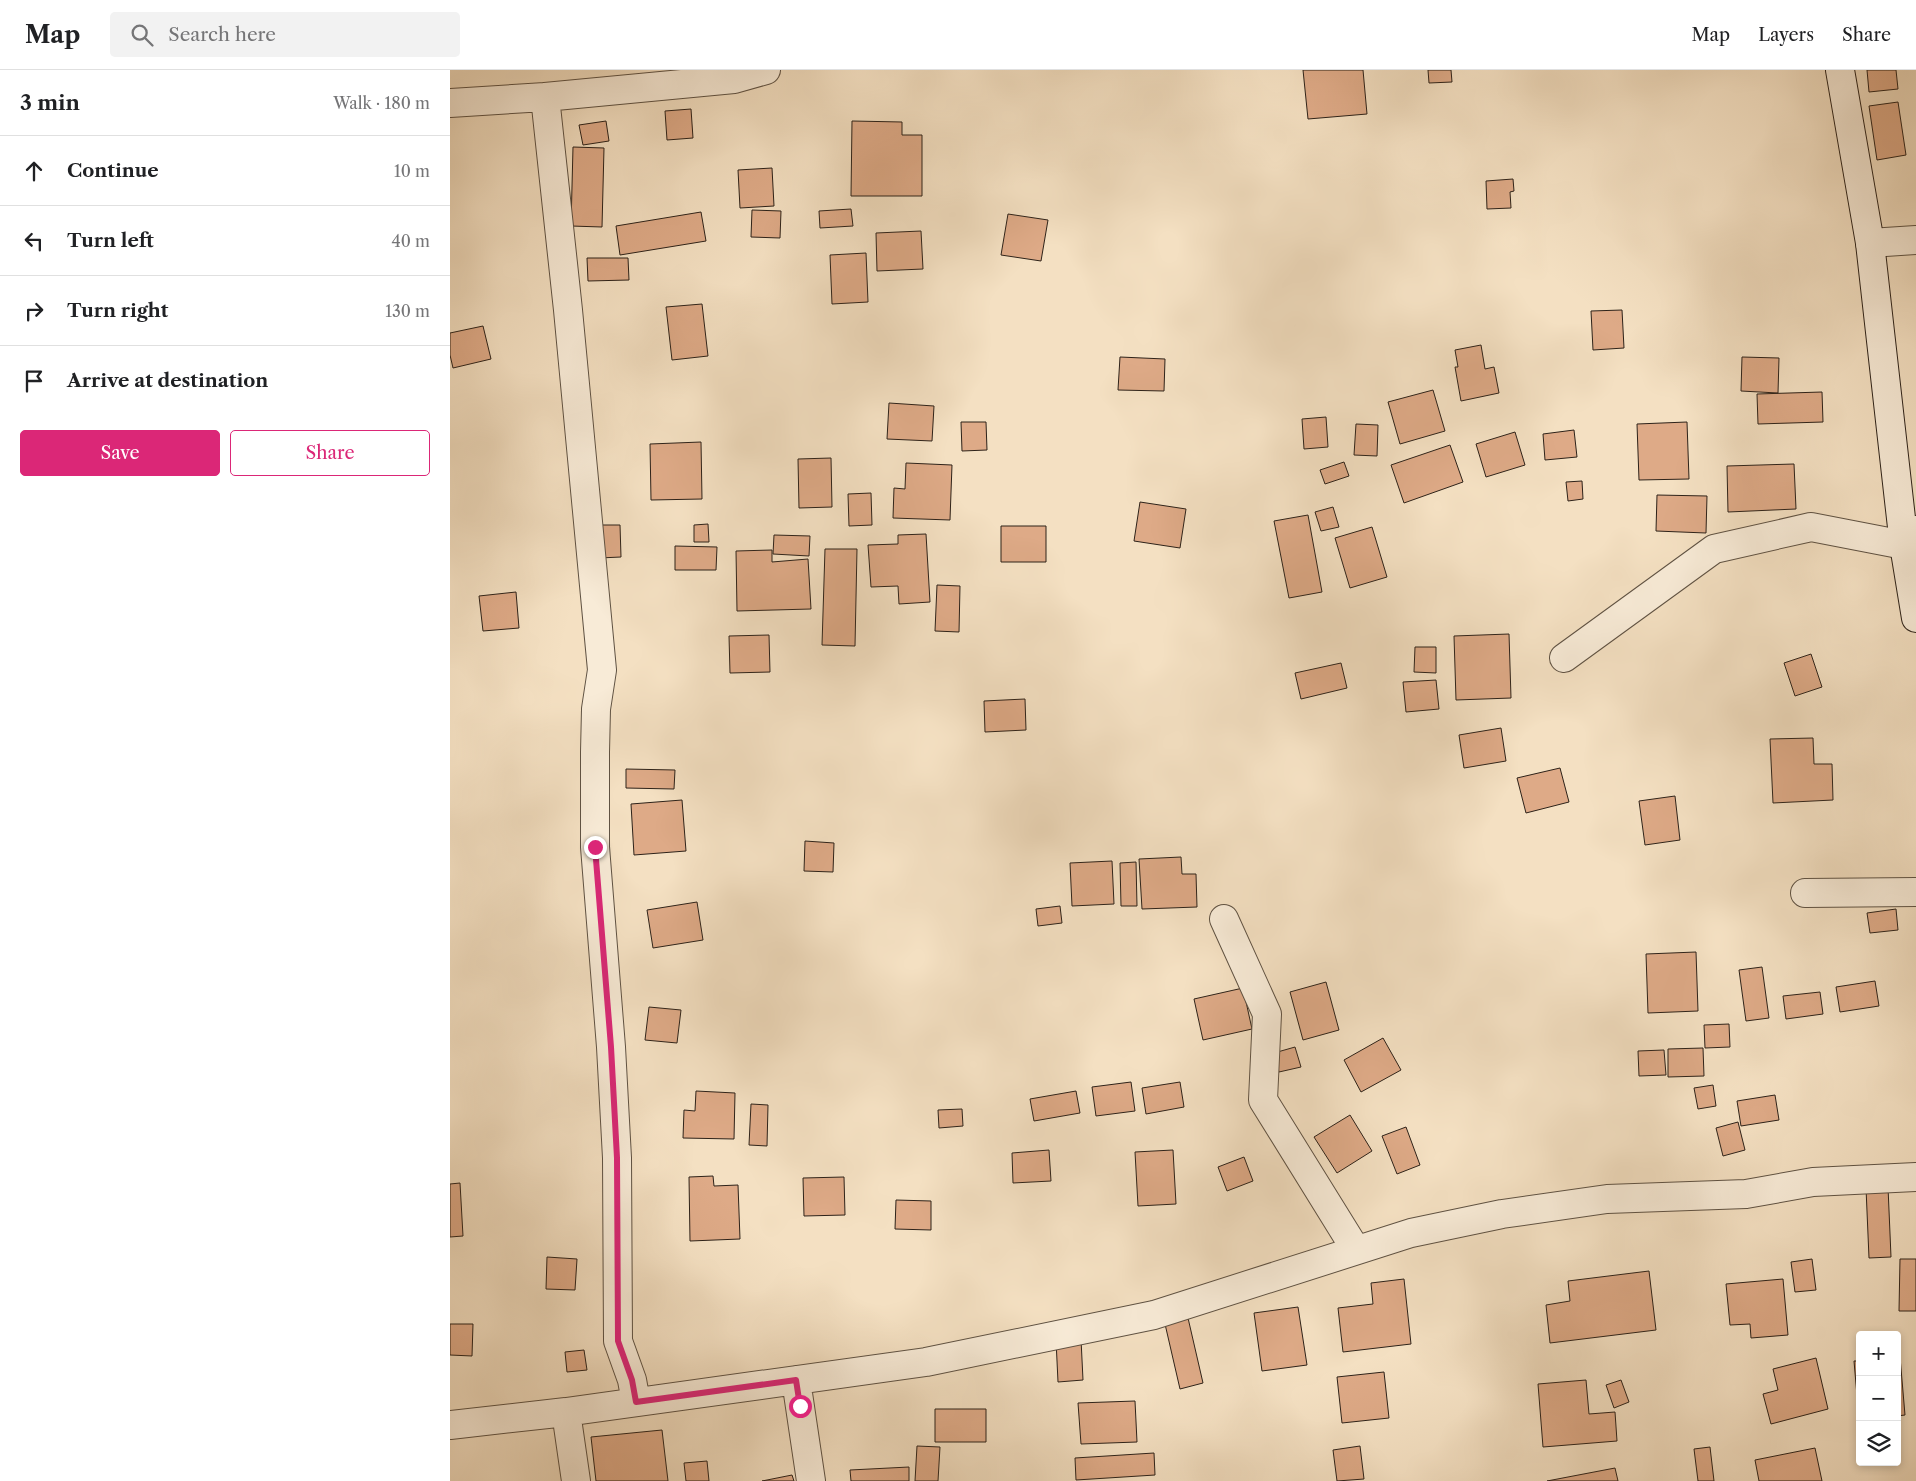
<!DOCTYPE html>
<html lang="en">
<head>
<meta charset="utf-8">
<style>
  body { margin:0; font-family:"Libre Caslon Text",serif; background:#f2f2f2; color:#202124 }
  .controls { position:absolute; right:15px; bottom:15px; display:grid; overflow:hidden; border-radius:5px; box-shadow:0 2px 8px #0003 }
  .controls button { width:45px; height:45px; display:grid; place-items:center; padding:0; border:0; border-bottom:1px solid #e0e0e0; background:#fff; color:#202124; font:25px sans-serif }
  .stop { position:absolute; width:15px; height:15px; margin:-11px; border:4px solid #db2777; border-radius:50%; background:#fff }
  .stop.end { background:#db2777; border-color:#fff; box-shadow:0 1px 5px #0008 }
  .list { margin:0; padding:0; list-style:none }
  h2 { display:flex; justify-content:space-between; align-items:center; height:65px; margin:0; padding:0 20px; font-size:21px }
  h2 small { font-size:16px; font-weight:400; color:#757577 }
  .list li { display:grid; grid-template-columns:32px 1fr auto; gap:15px; align-items:center; box-sizing:border-box; height:70px; padding:0 20px; border-top:1px solid #e0e0e0 }
  .list b { display:block; font-size:19px; white-space:nowrap }
  .list em { font-size:16px; font-style:normal; color:#757577 }
  .actions { display:flex; gap:10px; padding:15px 20px }
  .actions a { flex:1; padding:11px 0; border:1px solid #db2777; border-radius:5px; text-align:center; font-size:18px; color:#db2777 }
  .actions .main { background:#db2777; color:#fff }
  .icon { flex:none; width:28px; height:28px; fill:none; stroke:currentColor; stroke-width:2; stroke-linecap:round; stroke-linejoin:round }
  .map { position:relative; flex:none; width:1466px; height:1411px; overflow:hidden }
  header { display:flex; align-items:center; gap:30px; box-sizing:border-box; height:70px; padding:0 25px; background:#fff; border-bottom:1px solid #e0e0e0 }
  header strong { font-size:24px }
  nav { display:flex; gap:28px; margin-inline-start:auto; font-size:18px }
  .search { width:350px; height:45px; background:#f2f2f2; display:flex; align-items:center; gap:12px; box-sizing:border-box; padding:0 18px; border-radius:5px; color:#757577; font-size:19px }
  main { display:flex }
  aside { flex:1; background:#fff }
  .map>svg:first-child { display:block }
  .building { fill:#deaa87; stroke:#2d2219 }
  .lines { fill:none; stroke-linecap:round; stroke-linejoin:round }
  .street-casing { stroke:#5f5243; stroke-width:30 }
  .secondary-casing { stroke:#2d2219; stroke-width:30 }
  .street { stroke:#f8ebd7; stroke-width:28 }
  .secondary { stroke:#f8ebd7; stroke-width:28 }
  .route { stroke:#db2777; stroke-width:6 }
</style>
</head>
<body>
<header>
<strong>Map</strong>
<div class="search"><svg class="icon" aria-label="search" viewBox="0 0 24 24"><circle cx="10" cy="10" r="6"/><path d="M15 15l6 6"/></svg>Search here</div>
<nav><a>Map</a><a>Layers</a><a>Share</a></nav>
</header>
<main>
<aside>
<h2>3 min<small>Walk · 180 m</small></h2>
<ul class="list">
<li><svg class="icon" aria-label="ahead" viewBox="0 0 24 24"><path d="M12 20V5M6 11l6-6 6 6"/></svg><div><b>Continue</b></div><em>10 m</em></li>
<li><svg class="icon" aria-label="left" viewBox="0 0 24 24"><path d="M17 20v-9H6M10 6l-5 5 5 5"/></svg><div><b>Turn left</b></div><em>40 m</em></li>
<li><svg class="icon" aria-label="right" viewBox="0 0 24 24"><path d="M7 20v-9h11M14 6l5 5-5 5"/></svg><div><b>Turn right</b></div><em>130 m</em></li>
<li><svg class="icon" aria-label="arrive" viewBox="0 0 24 24"><path d="M6 21V4h12l-3 4 3 4H6"/></svg><div><b>Arrive at destination</b></div></li>
</ul>
<div class="actions"><a class="main">Save</a><a>Share</a></div>
</aside>
<div class="map">
<svg width="1466" height="1411" viewBox="0 0 1466 1411">
  <rect width="100%" height="100%" fill="#f4e0c2"/>
  <filter id="stains"><feTurbulence type="fractalNoise" baseFrequency=".004" numOctaves="4"/><feColorMatrix values="0 0 0 0 .2 0 0 0 0 .09 0 0 0 0 .02 0 0 0 .5 -.17"/></filter>
  <radialGradient id="worn" r=".72"><stop offset=".6" stop-color="#630" stop-opacity="0"/><stop offset="1" stop-color="#630" stop-opacity=".3"/></radialGradient>
  <!-- building -->
  <path class="building" d="M853 0H913L917 44 858 49Z
    M978 0H1001L1002 12 979 13Z
    M1417 0H1446L1448 19 1419 22Z
    M1448 32 1456 85 1427 90 1419 36Z
    M241 39 243 68 217 70 215 41Z
    M156 51 159 71 133 75 129 55Z
    M402 51 452 52V65H472V126H401Z
    M123 77 154 78 152 157 121 156Z
    M322 98 324 136 290 138 288 100Z
    M1063 109 1064 121 1060 122 1061 138 1037 139 1036 111Z
    M401 139 403 156 370 158 369 141Z
    M302 140 331 141 330 168 301 167Z
    M251 142 256 171 170 185 166 156Z
    M558 144 598 150 591 191 551 185Z
    M471 161 473 199 427 201 426 163Z
    M416 183 418 232 382 234 380 185Z
    M137 188H178L179 210 138 211Z
    M252 234 258 286 222 290 216 237Z
    M1172 240 1174 278 1143 280 1141 241Z
    M33 256 41 289 3 298 0 285V263Z
    M1031 275 1035 299 1044 297 1049 323 1011 331 1005 297H1008L1005 280Z
    M670 287 715 289 714 321 668 320Z
    M1292 287 1329 288 1328 323 1291 321Z
    M983 320 995 361 950 374 938 332Z
    M1372 322 1373 352 1308 354 1307 324Z
    M439 333 484 336 482 371 437 369Z
    M876 347 878 377 854 379 852 349Z
    M511 352H536L537 380 512 381Z
    M1237 352 1239 409 1189 410 1187 354Z
    M906 354 928 355 927 386 904 385Z
    M1124 360 1127 387 1095 390 1093 364Z
    M1065 362 1075 395 1036 407 1026 374Z
    M251 372 252 429 201 430 200 374Z
    M1000 375 1013 412 954 433 941 395Z
    M381 388 382 437 349 438 348 389Z
    M894 392 899 406 875 414 870 400Z
    M456 393 502 395 500 450 443 448 444 418 455 419Z
    M1344 394 1346 439 1278 442 1277 396Z
    M1132 411 1133 429 1118 431 1116 412Z
    M421 423 422 455 399 456 398 424Z
    M1207 425 1257 426 1256 463 1206 461Z
    M690 432 736 439 730 478 684 471Z
    M883 437 889 457 871 461 865 442Z
    M858 445 872 522 839 528 824 451Z
    M258 454 259 472H244V455Z
    M148 455H170L171 487 149 488Z
    M551 456H596V492H551Z
    M922 457 937 507 900 518 885 468Z
    M476 464 480 532 449 534 448 516 421 517 418 475 448 474V465Z
    M324 465 360 466 359 486 323 484Z
    M225 476 267 477 266 500H225Z
    M375 479H407L405 576 372 575Z
    M322 480V492L358 489 361 539 287 541 286 481Z
    M487 515 510 516 509 562 485 561Z
    M66 522 69 558 33 561 29 526Z
    M1059 564 1061 628 1006 630 1004 566Z
    M319 565 320 602 280 603 279 566Z
    M965 577H986V603L964 602Z
    M1361 584 1372 617 1345 626 1334 593Z
    M891 593 897 618 851 629 845 603Z
    M986 610 989 639 956 642 953 612Z
    M575 629 576 660 535 662 534 631Z
    M1051 658 1056 691 1014 698 1009 665Z
    M1363 668 1364 694H1382L1383 730 1323 733 1320 669Z
    M1110 698 1119 732 1076 743 1067 708Z
    M176 699 225 700 224 719 176 718Z
    M1225 726 1230 770 1195 775 1189 731Z
    M232 730 236 781 184 785 181 734Z
    M355 771 384 773 383 802 354 801Z
    M731 787 732 804H746L747 837 692 839 689 789Z
    M662 791 664 834 622 836 620 793Z
    M686 792 687 836H671L670 793Z
    M247 832 253 870 203 878 197 840Z
    M610 836 612 853 588 856 586 839Z
    M1446 839 1448 860 1420 863 1417 843Z
    M1246 882 1248 941 1198 943 1196 884Z
    M1312 897 1319 948 1296 951 1289 900Z
    M1425 911 1429 936 1390 942 1386 917Z
    M876 912 889 960 853 970 840 922Z
    M793 918 802 959 753 970 744 929Z
    M1370 922 1373 944 1336 949 1333 926Z
    M199 937 231 940 227 973 195 970Z
    M1279 954 1280 977 1255 978 1254 955Z
    M933 968 951 1000 911 1022 894 990Z
    M845 977 851 997 829 1002 824 983Z
    M1253 978 1254 1006 1218 1007V979Z
    M1214 980 1216 1005 1189 1006 1188 981Z
    M681 1012 685 1041 646 1046 642 1017Z
    M730 1012 734 1037 696 1044 692 1018Z
    M1263 1015 1266 1036 1248 1039 1244 1018Z
    M246 1021 285 1023 284 1069 233 1068 234 1040 245 1041Z
    M626 1021 630 1043 584 1051 580 1029Z
    M1325 1025 1329 1050 1291 1056 1287 1031Z
    M301 1034 318 1035 317 1076 299 1075Z
    M512 1039 513 1056 489 1058 488 1040Z
    M900 1045 922 1081 887 1103 864 1067Z
    M1288 1052 1295 1080 1273 1086 1266 1058Z
    M956 1057 970 1095 947 1104 932 1066Z
    M599 1080 601 1111 563 1113 562 1083Z
    M723 1080 726 1134 688 1136 685 1082Z
    M794 1087 803 1111 777 1121 768 1097Z
    M263 1106 264 1116 288 1115 290 1169 240 1171 239 1107Z
    M394 1107 395 1145 354 1146 353 1108Z
    M10 1113 13 1166 0 1167V1114Z
    M1438 1117 1441 1187 1419 1188 1416 1118Z
    M446 1130 481 1131V1160L445 1159Z
    M97 1187 127 1189 125 1220 96 1219Z
    M1362 1189 1366 1220 1345 1222 1341 1192Z
    M1450 1189H1466V1241H1449Z
    M1199 1201 1206 1260 1100 1273 1096 1235 1120 1231 1118 1211Z
    M954 1209 961 1274 893 1282 888 1238 923 1234 921 1213Z
    M1333 1209 1338 1265 1301 1268 1300 1254 1280 1255 1276 1214Z
    M848 1237 857 1295 812 1301 804 1243Z
    M738 1248 753 1313 730 1319 715 1254Z
    M0 1254H23L22 1286 0 1285Z
    M631 1269 633 1310 608 1312 606 1270Z
    M134 1280 137 1300 117 1302 115 1282Z
    M1447 1287H1450L1455 1345 1447 1346Z
    M1366 1288 1378 1339 1321 1354 1313 1324 1328 1320 1323 1299Z
    M1404 1291H1410V1349H1409Z
    M934 1302 939 1348 892 1353 887 1307Z
    M1136 1310 1139 1344 1165 1342 1167 1371 1093 1377 1088 1314Z
    M1171 1310 1179 1332 1164 1338 1156 1315Z
    M685 1331 687 1372 631 1374 628 1333Z
    M485 1339H536V1372H485Z
    M212 1360 218 1411H146L141 1367Z
    M467 1376 490 1377 488 1411H465Z
    M910 1376 914 1409 887 1411 883 1380Z
    M1260 1377 1264 1411H1248L1244 1379Z
    M1365 1378 1372 1411H1309L1305 1390Z
    M704 1383 705 1405 626 1410 625 1388Z
    M257 1391 259 1411H236L234 1393Z
    M459 1397V1411H401L400 1400Z
    M1165 1398 1168 1411H1097Z
    M342 1405 344 1411H312Z"/>
  <g class="lines">
    <defs>
      <path id="street" d="M95 27 118 240 152 600 146 639 145 682V777L161 977 167 1088 168 1271 182 1310 186 1332
        M0 33 95 27 284 9 316 0
        M1420 173 1466 170
        M1114 588 1264 479 1361 457 1454 475 1466 460
        M1355 823 1466 822
        M774 849 817 944 813 1030 906 1180
        M346 1310 361 1411
        M116 1342 126 1411
        M0 1355 116 1342 476 1292 704 1245 961 1163 1052 1144 1157 1129 1296 1124 1363 1112 1466 1107"/>
      <path id="secondary" d="M1390 0 1420 173 1454 475 1466 548"/>
    </defs>
    <!-- street casing -->
    <use href="#street" class="street-casing"/>
    <!-- secondary casing -->
    <use href="#secondary" class="secondary-casing"/>
    <!-- street -->
    <use href="#street" class="street"/>
    <!-- secondary -->
    <use href="#secondary" class="secondary"/>
  </g>
  <g class="lines">
    <!-- route -->
    <path class="route" d="M145 777 161 977 167 1088 168 1271 182 1310 186 1332 346 1310 350 1336"/>
  </g>
  <rect width="100%" height="100%" filter="url(#stains)"/>
  <rect width="100%" height="100%" fill="url(#worn)"/>
</svg>
<div class="controls">
<button>+</button>
<button>−</button>
<button><svg class="icon" aria-label="layers" viewBox="0 0 24 24"><path d="M12 4l9 5-9 5-9-5zM3 14l9 5 9-5"/></svg></button>
</div>
<div class="stop" style="left:350px;top:1336px"></div>
<div class="stop end" style="left:145px;top:777px"></div>
</div>
</main>
</body>
</html>
